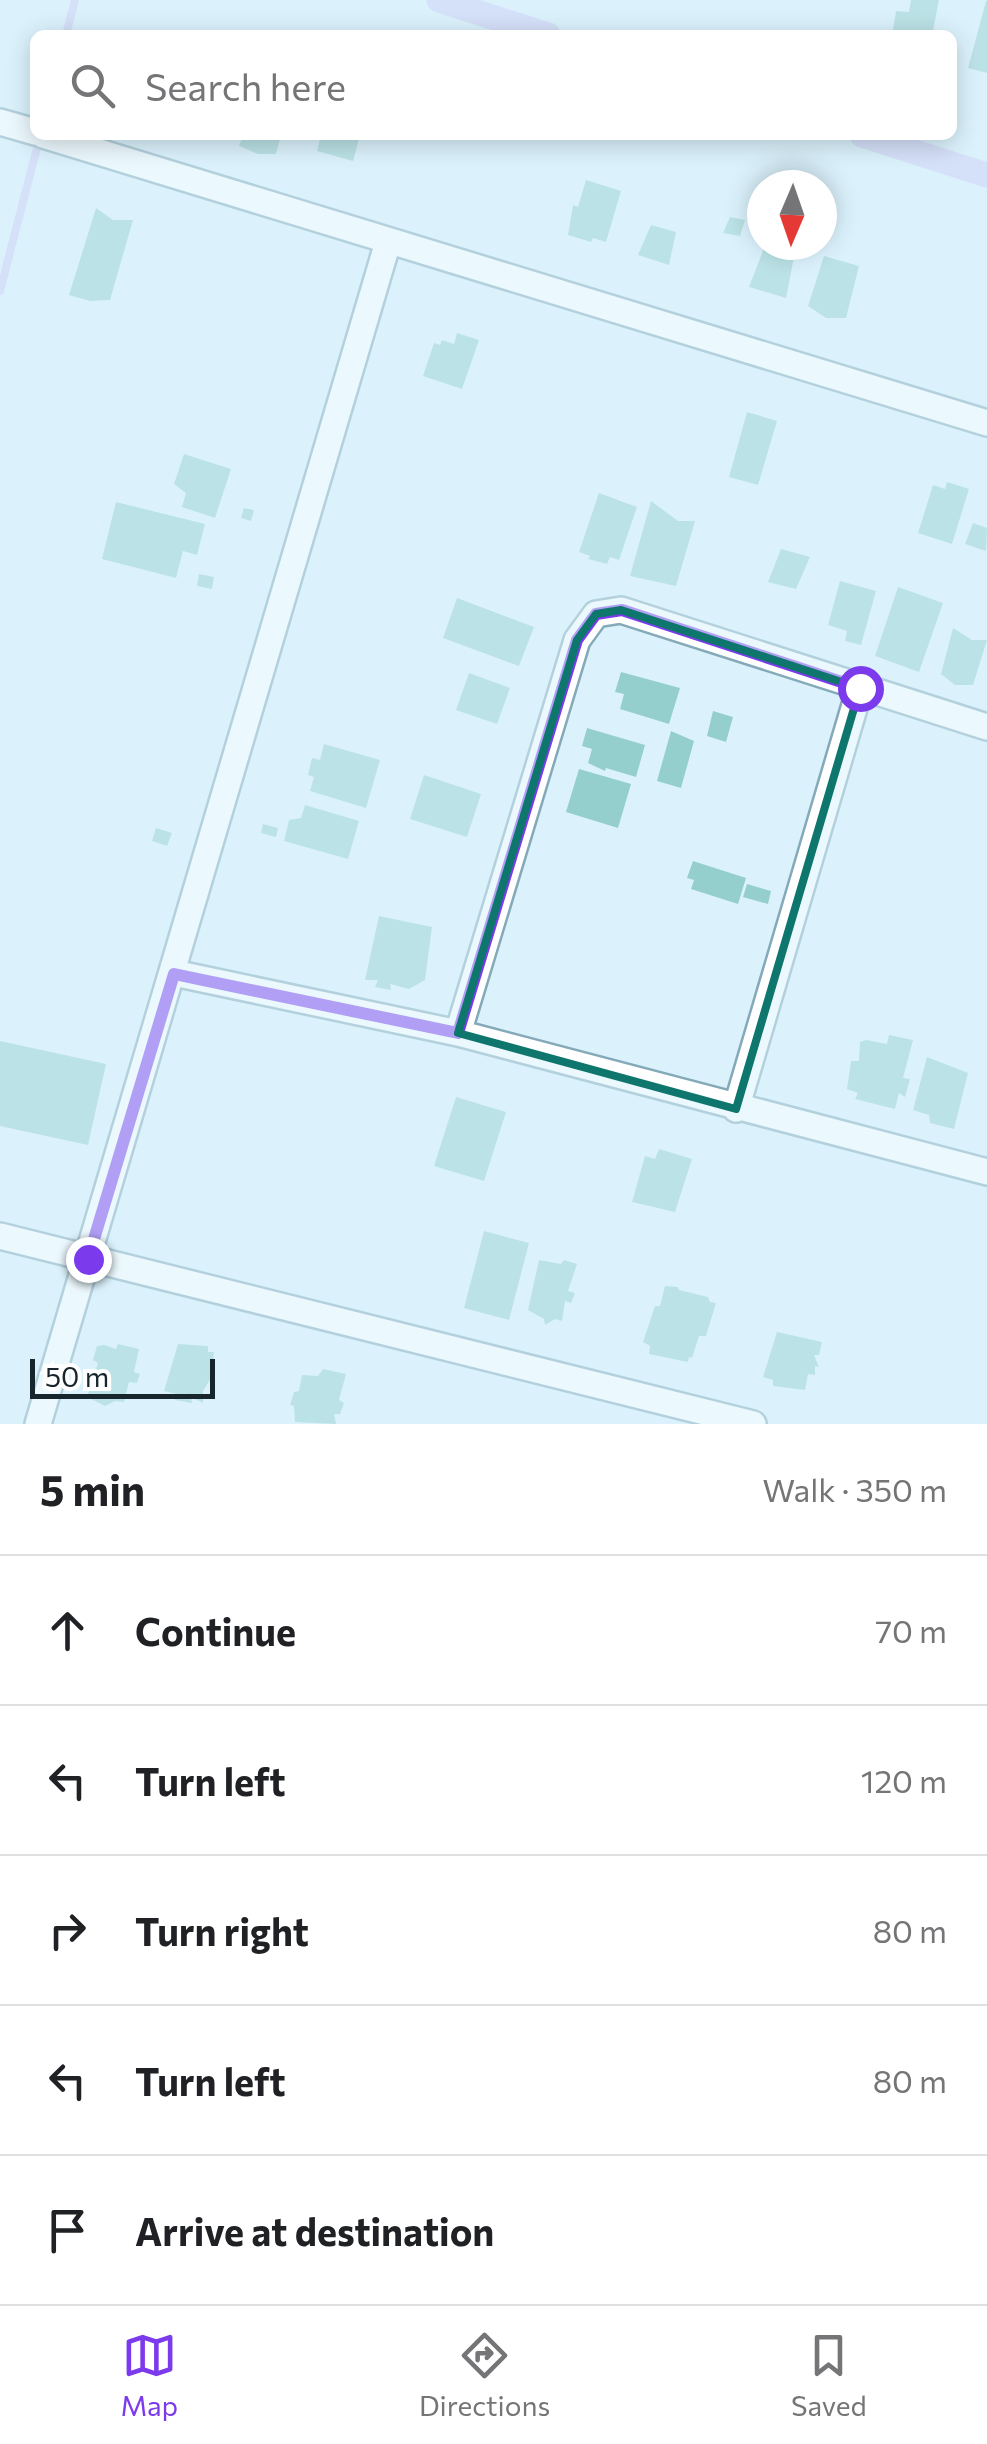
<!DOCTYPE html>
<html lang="en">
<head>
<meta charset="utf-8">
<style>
  body { margin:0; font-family:Commissioner,sans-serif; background:#f2f2f2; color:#202124 }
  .compass { position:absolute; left:747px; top:170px; width:90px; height:90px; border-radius:50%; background:#fff; box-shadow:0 5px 25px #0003; rotate:182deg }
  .scale { position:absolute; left:30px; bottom:25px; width:185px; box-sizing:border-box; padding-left:10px; border:5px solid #17262c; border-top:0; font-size:28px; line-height:35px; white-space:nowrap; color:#17262c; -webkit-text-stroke:8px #fff; paint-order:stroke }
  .stop { position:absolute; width:30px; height:30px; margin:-22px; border:8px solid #7c3aed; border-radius:50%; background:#fff }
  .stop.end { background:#7c3aed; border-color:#fff; box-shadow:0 2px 10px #0008 }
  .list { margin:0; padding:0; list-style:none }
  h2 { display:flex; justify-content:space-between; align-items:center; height:130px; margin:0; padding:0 40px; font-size:42px }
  h2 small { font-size:32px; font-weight:400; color:#757577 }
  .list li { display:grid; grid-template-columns:65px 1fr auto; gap:30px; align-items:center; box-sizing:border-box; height:150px; padding:0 40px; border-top:2px solid #e0e0e0 }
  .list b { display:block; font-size:38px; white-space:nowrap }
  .list em { font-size:32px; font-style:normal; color:#757577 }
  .icon { flex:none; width:55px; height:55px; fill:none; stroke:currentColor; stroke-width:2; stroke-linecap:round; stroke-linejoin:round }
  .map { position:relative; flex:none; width:987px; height:1424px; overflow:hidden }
  .search { position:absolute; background:#fff; box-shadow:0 5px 25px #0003; left:30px; right:30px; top:30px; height:110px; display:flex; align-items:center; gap:25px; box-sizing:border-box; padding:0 35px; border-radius:15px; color:#757577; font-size:38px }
  .sheet { height:880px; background:#fff }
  nav { display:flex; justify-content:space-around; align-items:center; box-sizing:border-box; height:140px; border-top:2px solid #e0e0e0; background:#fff; font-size:28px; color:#757577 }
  nav a { display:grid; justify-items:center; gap:5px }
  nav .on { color:#7c3aed }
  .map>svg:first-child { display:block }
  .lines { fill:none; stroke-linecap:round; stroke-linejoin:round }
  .stream { stroke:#cfcbf6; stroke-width:8 }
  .canal { stroke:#cfcbf6; stroke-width:25 }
  .building { fill:#95cfcd }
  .minor-casing { stroke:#84a9b8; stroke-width:30 }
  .minor { stroke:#fff; stroke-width:25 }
  .route { stroke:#7c3aed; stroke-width:12 }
  .marked { fill:none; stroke:#0f766e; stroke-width:8; stroke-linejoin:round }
</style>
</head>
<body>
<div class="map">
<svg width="987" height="1424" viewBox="0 0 987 1424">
  <rect width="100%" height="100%" fill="#dbf2fc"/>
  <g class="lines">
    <!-- stream -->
    <path class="stream" d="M66 35 75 0
      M0 291 39 140"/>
    <!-- canal -->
    <path class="canal" d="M439 0 548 35
      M862 135 987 175"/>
  </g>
  <!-- building -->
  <path class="building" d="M911 0H939L932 35H898L893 30 896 11 909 12Z
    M986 1H987V73L968 68Z
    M243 135H281L276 154H258L239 146Z
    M321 135H360L353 161 317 151Z
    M586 180 621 191 606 242 593 238 591 242 568 235 573 205 578 207Z
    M96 208 113 220H133L110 300 90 301 69 295Z
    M730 217 745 220 740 236 723 233Z
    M651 225 676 232 669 265 638 255Z
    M764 248 794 257 786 298 749 287Z
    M824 256 859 266 846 318H826L808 306Z
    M457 333 479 340 462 389 423 376 434 343 440 345 442 340 454 344Z
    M747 412 777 421 758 485 729 477Z
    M184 454 231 469 215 518 182 507 186 493 174 484Z
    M947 482 969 489 952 544 918 533 933 485 945 489Z
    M599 493 637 507 619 560 610 557 607 564 588 559 590 556 579 552Z
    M651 501 678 521H695L676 586 630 576Z
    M116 502 205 524 197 555 183 551 176 578 102 559Z
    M244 508 254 510 251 521 241 518Z
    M973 523 987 528 986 551 965 544Z
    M781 549 810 557 796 589 768 582Z
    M199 574 214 577 212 589 197 586Z
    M840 581 876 591 861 645 845 641 847 631 828 625Z
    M898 587 943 603 919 672 875 656Z
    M457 598 534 627 519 666 443 638Z
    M953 628 972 640H987L973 685H955L941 674Z
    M621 672 680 688 669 724 620 709 624 694 615 692Z
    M469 673 510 688 497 724 456 710Z
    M713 711 733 717 726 742 707 736Z
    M587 728 645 745 636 777 606 768 605 771 588 763 592 749 582 746Z
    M671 731 694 741 681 788 657 781Z
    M324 744 380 760 366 808 310 791 314 777 308 775 312 758 320 760Z
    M579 769 631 784 618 828 566 812Z
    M424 775 481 794 467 837 410 819Z
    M305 805 359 821 348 859 284 841 289 820 301 818Z
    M263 824 278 828 276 837 261 833Z
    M156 828 172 833 167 846 152 841Z
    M693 861 746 878 738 904 691 889 694 880 687 878Z
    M747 884 771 891 768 904 743 897Z
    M379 916 432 927 425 980 409 989 390 984 391 990 375 987 378 980H365Z
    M889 1035 913 1040 903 1078 910 1079 905 1097 899 1093 895 1109 855 1099 858 1093 847 1089 851 1061H859L860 1042 866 1040 887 1044Z
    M0 1041 106 1064 88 1145 0 1126Z
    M927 1057 968 1073 954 1129 930 1123 929 1115 913 1110Z
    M456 1097 506 1112 484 1181 434 1166Z
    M659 1149 692 1159 675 1212 632 1202 645 1156 655 1159Z
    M484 1231 529 1243 509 1320 464 1308Z
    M539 1260 561 1264 564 1260 577 1264 568 1291 575 1293 571 1303 565 1301 562 1321 555 1319 545 1325 544 1319 528 1310Z
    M665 1286 678 1287 679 1290 708 1297 710 1302 716 1303 706 1336H699L692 1358 689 1357 688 1362 649 1354 650 1346 643 1342 655 1306H660Z
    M777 1332 822 1342 819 1355H814L819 1367 815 1366V1375L808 1374 805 1390 773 1386V1380L763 1377Z
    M118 1344 139 1349 134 1372 140 1374 137 1383 129 1382 124 1402 115 1401 105 1406 87 1397 98 1363 93 1360 97 1346 104 1345 116 1349Z
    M178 1344 208 1346V1352H214L211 1378 203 1391V1403L191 1397 192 1403 175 1400 176 1394 164 1391Z
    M323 1369 346 1374 339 1400 344 1403 340 1414H334L336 1424 295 1422 294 1406 290 1405 294 1392 299 1391 302 1375 318 1376Z"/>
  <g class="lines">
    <defs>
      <path id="minor" d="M0 122 35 132
        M43 135 987 423
        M174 973 458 1033 987 1172
        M458 1033 577 640 596 614 621 610 987 727
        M736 1109 860 688
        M0 1236 753 1424
        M38 1424 388 242"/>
    </defs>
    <!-- minor casing -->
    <use href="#minor" class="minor-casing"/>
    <!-- minor -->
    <use href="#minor" class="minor"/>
  </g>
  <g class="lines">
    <!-- route -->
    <path class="route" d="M88 1259 174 974 458 1033 577 640 596 614 622 610 860 688"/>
  </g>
  <!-- marked area -->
  <path d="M0 0H987V1424H0ZM621 610 860 688 736 1109 458 1033 577 640 596 614Z" fill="#dbf2fc" fill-opacity=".55" fill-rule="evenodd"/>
  <path class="marked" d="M621 610 860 688 736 1109 458 1033 577 640 596 614Z"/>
</svg>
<svg class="compass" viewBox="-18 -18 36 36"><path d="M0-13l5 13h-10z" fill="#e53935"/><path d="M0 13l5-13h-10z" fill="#757577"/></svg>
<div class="scale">50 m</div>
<div class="stop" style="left:860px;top:688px"></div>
<div class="stop end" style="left:88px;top:1259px"></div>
<div class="search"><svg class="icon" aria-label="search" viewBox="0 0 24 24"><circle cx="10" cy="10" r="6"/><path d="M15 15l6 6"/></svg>Search here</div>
</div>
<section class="sheet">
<h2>5 min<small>Walk · 350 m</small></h2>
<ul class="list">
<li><svg class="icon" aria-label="ahead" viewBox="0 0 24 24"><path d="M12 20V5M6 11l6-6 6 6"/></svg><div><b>Continue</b></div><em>70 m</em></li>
<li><svg class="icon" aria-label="left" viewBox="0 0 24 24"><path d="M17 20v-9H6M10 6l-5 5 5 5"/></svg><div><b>Turn left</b></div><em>120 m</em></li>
<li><svg class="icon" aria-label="right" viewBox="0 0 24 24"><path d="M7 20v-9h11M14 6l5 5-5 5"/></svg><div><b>Turn right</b></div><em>80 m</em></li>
<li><svg class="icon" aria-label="left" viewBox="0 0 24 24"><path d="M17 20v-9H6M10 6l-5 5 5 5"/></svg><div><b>Turn left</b></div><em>80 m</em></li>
<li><svg class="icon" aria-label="arrive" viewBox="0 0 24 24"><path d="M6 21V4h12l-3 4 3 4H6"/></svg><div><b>Arrive at destination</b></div></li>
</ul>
</section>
<nav>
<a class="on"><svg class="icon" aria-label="map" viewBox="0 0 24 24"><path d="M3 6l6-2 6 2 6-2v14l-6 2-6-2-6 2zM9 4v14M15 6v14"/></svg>Map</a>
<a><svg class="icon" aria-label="directions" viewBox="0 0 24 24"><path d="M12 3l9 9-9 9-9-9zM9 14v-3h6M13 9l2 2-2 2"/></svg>Directions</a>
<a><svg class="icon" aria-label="saved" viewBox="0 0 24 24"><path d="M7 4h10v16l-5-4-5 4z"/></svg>Saved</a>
</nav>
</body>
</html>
